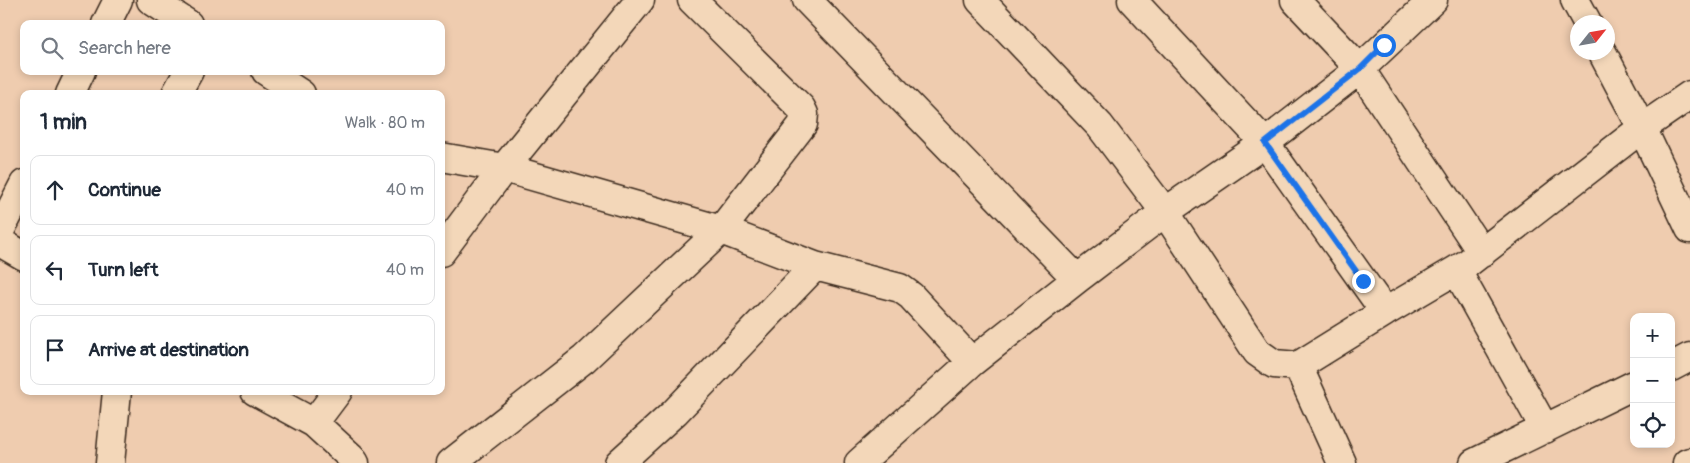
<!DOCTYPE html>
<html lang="en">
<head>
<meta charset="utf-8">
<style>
  body { margin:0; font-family:Pangolin,sans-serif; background:#f2f2f3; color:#1f2937 }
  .controls { position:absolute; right:15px; bottom:15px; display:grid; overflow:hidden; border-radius:10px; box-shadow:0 2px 8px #0003 }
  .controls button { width:45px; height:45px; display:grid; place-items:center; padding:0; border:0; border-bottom:1px solid #e0e1e3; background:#fff; color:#1f2937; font:25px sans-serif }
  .compass { position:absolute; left:1570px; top:15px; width:45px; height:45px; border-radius:50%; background:#fff; box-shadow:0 2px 8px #0003; rotate:59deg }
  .stop { position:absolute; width:15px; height:15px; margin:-11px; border:4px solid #1a73e8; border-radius:50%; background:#fff }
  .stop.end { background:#1a73e8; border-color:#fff; box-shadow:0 1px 5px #0008 }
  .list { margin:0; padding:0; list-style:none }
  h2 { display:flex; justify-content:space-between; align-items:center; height:65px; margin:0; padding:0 20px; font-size:21px }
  h2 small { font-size:16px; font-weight:400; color:#747a83 }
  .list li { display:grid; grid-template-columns:32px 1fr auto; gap:15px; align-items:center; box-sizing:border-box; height:70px; margin:0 10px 10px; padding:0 10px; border:1px solid #e0e1e3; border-radius:10px }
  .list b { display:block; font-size:19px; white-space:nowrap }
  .list em { font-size:16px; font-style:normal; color:#747a83 }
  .icon { flex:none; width:28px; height:28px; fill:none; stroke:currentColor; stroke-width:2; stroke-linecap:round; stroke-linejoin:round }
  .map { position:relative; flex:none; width:1690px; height:463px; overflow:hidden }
  .search { position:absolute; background:#fff; box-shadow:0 2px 8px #0003; left:20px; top:20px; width:425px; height:55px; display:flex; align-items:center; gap:12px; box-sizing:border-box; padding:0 18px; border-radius:10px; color:#747a83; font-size:19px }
  .panel { position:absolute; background:#fff; box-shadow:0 2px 8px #0003; left:20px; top:90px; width:425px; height:305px; border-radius:10px }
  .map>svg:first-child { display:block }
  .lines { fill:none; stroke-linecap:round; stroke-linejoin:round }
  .street-casing { stroke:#3b2a1e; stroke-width:31 }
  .street { stroke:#f3d7b9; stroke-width:28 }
  .route { stroke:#1a73e8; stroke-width:6 }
</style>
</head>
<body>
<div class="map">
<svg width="1690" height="463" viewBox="0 0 1690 463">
  <rect width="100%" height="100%" fill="#efccaf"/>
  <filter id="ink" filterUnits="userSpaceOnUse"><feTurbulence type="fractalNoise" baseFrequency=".02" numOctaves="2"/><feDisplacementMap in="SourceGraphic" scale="10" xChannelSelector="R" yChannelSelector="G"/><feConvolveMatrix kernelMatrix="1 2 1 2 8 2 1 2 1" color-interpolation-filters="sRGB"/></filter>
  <g filter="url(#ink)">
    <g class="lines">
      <defs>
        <path id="street" d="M151 0 188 24
          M807 0 1077 279
          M980 0 1100 126 1165 212 1257 352 1274 364 1298 366 1385 312 1468 263 1642 128 1690 95
          M1132 0 1265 143 1385 312
          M1295 0 1360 69 1482 253
          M1575 0 1587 22
          M106 24 118 0
          M1602 52 1642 128 1690 229
          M266 71 301 94
          M70 94 81 71
          M176 94 189 71
          M441 157 504 168 721 230 815 266 900 288 911 296 972 362
          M0 231 24 184
          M0 242 24 256
          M441 252 504 168 640 0
          M1457 271 1545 429
          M1298 366 1342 463
          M1671 367 1690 357
          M255 391 314 423 351 457 355 463
          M314 423 338 391
          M110 463 117 391
          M451 463 584 359 721 230 803 124 804 114 801 108 692 0
          M619 463 675 412 815 266
          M859 463 972 362 1077 279 1165 212 1265 143 1360 69 1433 0
          M1474 463 1634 385
          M1687 463 1690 462"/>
      </defs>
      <!-- street casing -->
      <use href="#street" class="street-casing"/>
      <!-- street -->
      <use href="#street" class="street"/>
    </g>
  </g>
  <g class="lines" filter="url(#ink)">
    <!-- route -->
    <path class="route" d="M1363 281 1265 143 1360 69 1384 45"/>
  </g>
</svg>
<div class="controls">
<button>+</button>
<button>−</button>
<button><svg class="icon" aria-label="locate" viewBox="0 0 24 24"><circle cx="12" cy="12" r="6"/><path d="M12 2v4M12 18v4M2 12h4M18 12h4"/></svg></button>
</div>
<svg class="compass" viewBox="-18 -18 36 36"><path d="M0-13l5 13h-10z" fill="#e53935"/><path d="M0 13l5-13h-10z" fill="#747a83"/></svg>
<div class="stop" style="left:1384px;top:45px"></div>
<div class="stop end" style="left:1363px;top:281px"></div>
<div class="search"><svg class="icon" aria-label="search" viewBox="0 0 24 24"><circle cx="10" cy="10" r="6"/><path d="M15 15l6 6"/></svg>Search here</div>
<section class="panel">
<h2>1 min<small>Walk · 80 m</small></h2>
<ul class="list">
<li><svg class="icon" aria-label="ahead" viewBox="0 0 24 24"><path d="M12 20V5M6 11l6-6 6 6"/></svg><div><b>Continue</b></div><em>40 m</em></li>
<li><svg class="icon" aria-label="left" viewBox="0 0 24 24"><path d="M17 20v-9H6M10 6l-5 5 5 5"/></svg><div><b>Turn left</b></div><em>40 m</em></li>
<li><svg class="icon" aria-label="arrive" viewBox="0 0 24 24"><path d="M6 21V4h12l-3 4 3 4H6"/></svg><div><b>Arrive at destination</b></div></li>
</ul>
</section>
</div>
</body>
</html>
